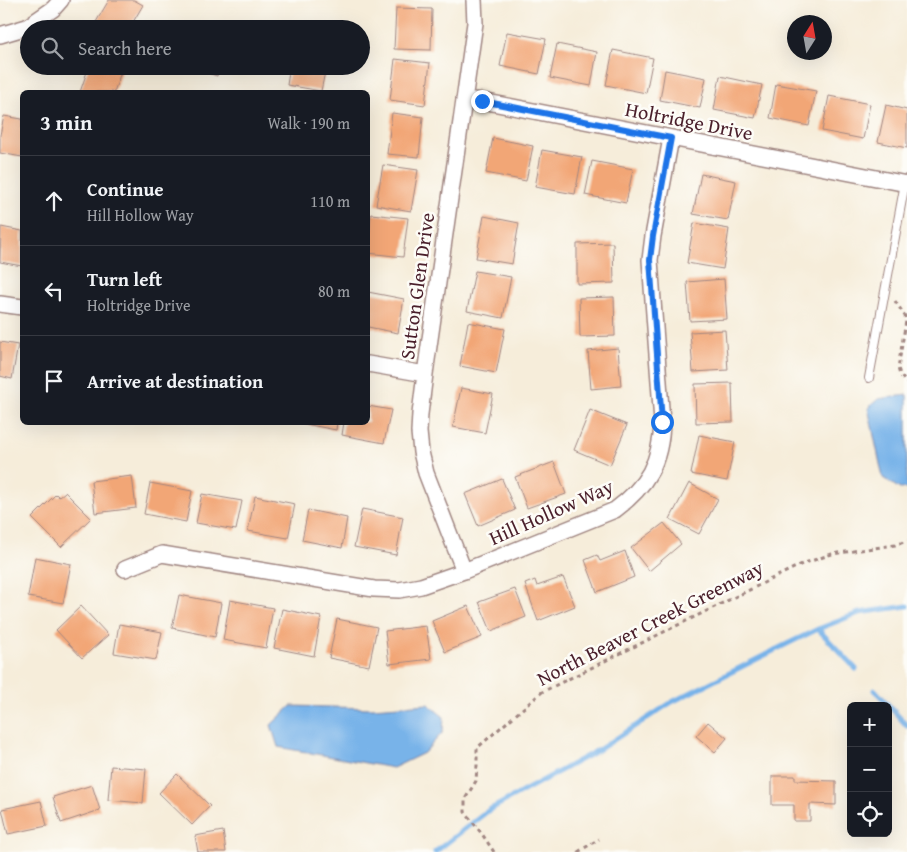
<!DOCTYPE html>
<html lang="en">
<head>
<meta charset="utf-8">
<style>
  body { margin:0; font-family:"Gentium Book Plus",serif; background:#20242c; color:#f1f3f6 }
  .controls { position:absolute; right:15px; bottom:15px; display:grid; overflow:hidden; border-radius:8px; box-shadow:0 5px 20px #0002 }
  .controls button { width:45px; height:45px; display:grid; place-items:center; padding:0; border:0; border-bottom:1px solid #363941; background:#171b24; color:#f1f3f6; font:25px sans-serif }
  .compass { position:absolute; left:787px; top:15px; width:45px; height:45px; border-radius:50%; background:#171b24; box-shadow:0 5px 20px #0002; rotate:11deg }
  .stop { position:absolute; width:15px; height:15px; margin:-11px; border:4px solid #1a73e8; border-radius:50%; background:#fff }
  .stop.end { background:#1a73e8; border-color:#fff; box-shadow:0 1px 5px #0008 }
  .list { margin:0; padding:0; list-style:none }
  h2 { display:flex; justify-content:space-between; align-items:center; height:65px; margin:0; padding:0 20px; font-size:21px }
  h2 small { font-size:16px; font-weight:400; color:#9ea1a6 }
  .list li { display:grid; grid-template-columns:32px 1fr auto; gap:15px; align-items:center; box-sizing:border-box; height:90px; padding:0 20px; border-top:1px solid #363941 }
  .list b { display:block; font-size:19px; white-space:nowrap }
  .list p { margin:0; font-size:16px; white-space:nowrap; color:#9ea1a6 }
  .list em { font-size:16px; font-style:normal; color:#9ea1a6 }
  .icon { flex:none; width:28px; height:28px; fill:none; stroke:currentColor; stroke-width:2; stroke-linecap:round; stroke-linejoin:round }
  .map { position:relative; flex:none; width:907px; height:852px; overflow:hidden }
  .search { position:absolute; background:#171b24; box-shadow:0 5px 20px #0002; left:20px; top:20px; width:350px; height:55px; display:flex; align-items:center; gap:12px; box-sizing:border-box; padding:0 18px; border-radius:28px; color:#9ea1a6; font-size:19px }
  .panel { position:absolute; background:#171b24; box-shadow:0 5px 20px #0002; left:20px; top:90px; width:350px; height:335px; border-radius:8px }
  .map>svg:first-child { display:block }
  .water { fill:#78b3e9; stroke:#61698a }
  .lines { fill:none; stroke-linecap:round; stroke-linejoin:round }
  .stream { stroke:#78b3e9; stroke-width:5 }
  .building { fill:#f2a676 }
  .service-casing { stroke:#a08682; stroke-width:10 }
  .minor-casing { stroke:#a08682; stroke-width:18 }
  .path { stroke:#a08682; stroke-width:3; stroke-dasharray:4 4; stroke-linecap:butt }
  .service { stroke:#fff; stroke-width:8 }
  .minor { stroke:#fff; stroke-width:15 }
  .route { stroke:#1a73e8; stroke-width:6 }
  .labels { text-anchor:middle; stroke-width:5; stroke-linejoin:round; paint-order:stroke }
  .street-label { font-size:20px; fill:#4a1f2b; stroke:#fdfcf7 }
</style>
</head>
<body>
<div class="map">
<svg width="907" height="852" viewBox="0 0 907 852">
  <rect width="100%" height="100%" fill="#fdfcf7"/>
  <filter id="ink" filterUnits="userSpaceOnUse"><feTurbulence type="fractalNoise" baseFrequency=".02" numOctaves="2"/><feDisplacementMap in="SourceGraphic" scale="10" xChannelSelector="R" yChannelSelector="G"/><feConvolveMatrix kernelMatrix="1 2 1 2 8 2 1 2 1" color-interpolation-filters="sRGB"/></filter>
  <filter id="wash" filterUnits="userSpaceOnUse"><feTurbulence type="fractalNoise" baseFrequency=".0096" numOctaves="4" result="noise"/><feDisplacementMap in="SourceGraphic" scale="20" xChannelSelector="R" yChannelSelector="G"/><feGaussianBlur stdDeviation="1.12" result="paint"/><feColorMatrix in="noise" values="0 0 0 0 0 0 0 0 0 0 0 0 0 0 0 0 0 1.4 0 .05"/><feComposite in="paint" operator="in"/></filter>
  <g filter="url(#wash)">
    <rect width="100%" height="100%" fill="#f6edda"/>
    <!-- water -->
    <path class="water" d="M907 395V488L900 489 883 478 868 408 878 399Z
      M428 704 444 717 443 732 424 753 393 768 278 747 271 725 291 706 372 708Z"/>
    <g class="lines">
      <!-- stream -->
      <path class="stream" d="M818 629 856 669
        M875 690 907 726
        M435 852 489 810 600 749 672 702 787 644 818 629 859 613 907 606"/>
    </g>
    <g id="blocks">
      <!-- building -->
      <path class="building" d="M109 0H134L143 5 129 29H97L93 27Z
        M396 8 432 9 431 50 394 49Z
        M507 32 546 39 539 74 500 66Z
        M557 44 597 52 591 86 550 78Z
        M613 50 653 58 646 93 606 85Z
        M395 59 430 63 425 105 390 100Z
        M89 66H114L122 69 114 92H80Z
        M185 66H234L233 71 220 67 217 76Z
        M290 66 326 67 321 91 287 85Z
        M665 70 706 78 700 108 660 100Z
        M720 76 762 85 755 118 714 110Z
        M776 84 816 91 809 126 770 118Z
        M829 96 870 104 863 139 822 131Z
        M886 105 907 110V148L878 142Z
        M392 113 423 117 419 157 387 154Z
        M4 116 22 119V157L0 153V135Z
        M493 138 533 146 526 181 486 173Z
        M542 150 582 157 575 194 535 187Z
        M592 161 633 169 626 203 585 195Z
        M383 165 418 170 411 211 376 205Z
        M701 174 736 181 728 220 693 214Z
        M371 214 408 218 403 257 368 253Z
        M484 216 519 223 512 264 476 258Z
        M694 223 729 229 723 269 687 263Z
        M1 227 22 231V266L0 262Z
        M613 243 614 283 577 284V244Z
        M475 271 511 277 503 318 467 311Z
        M724 279 727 319 690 321 687 282Z
        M368 292 404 299 398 333 368 327Z
        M614 297 615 336 580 337 579 298Z
        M468 322 505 329 496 373 460 366Z
        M725 330 728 370 693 372 690 332Z
        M0 342 18 345 12 379 0 376Z
        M618 348 621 386 591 389 588 351Z
        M732 383 733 422 696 423 695 384Z
        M461 388 493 394 485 433 453 427Z
        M368 406 391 410 384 443 342 435 344 422H368Z
        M590 410 627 425 610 465 574 450Z
        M300 422H337L336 430 300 423Z
        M699 435 735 442 727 481 691 474Z
        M554 462 566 494 527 508 515 477Z
        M132 476 136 508 95 513 91 481Z
        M502 479 515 510 478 526 465 494Z
        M150 483 192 491 186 522 144 514Z
        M689 483 718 499 699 534 670 519Z
        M65 492 91 518 61 547 32 518 56 494 59 497Z
        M202 494 242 501 236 530 196 523Z
        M255 496 295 504 288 538 248 531Z
        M362 509 403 517 396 555 354 547Z
        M308 510 347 518 342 548 302 540Z
        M664 523 681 544 649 571 631 548Z
        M625 551 634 577 597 592 585 560 597 555 600 561Z
        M35 557 71 564 63 603 28 597Z
        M563 577 575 606 538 621 525 584 535 580 537 586Z
        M515 589 526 617 491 631 479 602Z
        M179 595 221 603 215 637 172 628Z
        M230 600 273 608 266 648 223 640Z
        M81 606 108 635 82 658 56 630Z
        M468 606 482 637 445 652 432 621Z
        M282 609 321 617 314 656 274 648Z
        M337 619 377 627 369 666 329 658Z
        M119 624 162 632 156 660 114 653Z
        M426 626 431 659 389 664 385 631Z
        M708 722 727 738 715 752 696 736Z
        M111 766 146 769 143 803 108 800Z
        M177 774 210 806 192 825 159 793Z
        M772 776H795V780L836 781V805L810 804V821H794V805H772Z
        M92 785 100 810 61 823 53 797Z
        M41 801 47 826 8 834 2 809Z
        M223 831 226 852H198L195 836Z"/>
    </g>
  </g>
  <g filter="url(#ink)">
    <use href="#blocks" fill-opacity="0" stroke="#a08682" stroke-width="1"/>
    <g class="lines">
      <defs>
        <path id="service" d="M869 378 905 183"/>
        <path id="minor" d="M0 35 27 27 53 9 61 0
          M464 99 482 101 907 184
          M0 304 22 307
          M368 364 425 374
          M125 569 162 554 374 589 399 590 421 586 464 571 615 510C647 486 661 462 662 422L650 260 653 236 671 138
          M464 571 426 473 421 452 419 432 420 414 425 374 475 23 474 0"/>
      </defs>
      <!-- service casing -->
      <use href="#service" class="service-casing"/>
      <!-- minor casing -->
      <use href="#minor" class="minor-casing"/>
      <!-- path -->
      <path class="path" d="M895 301 905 316 906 321 898 368 900 375 907 383
        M494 852 482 834 465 812V799L476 781 477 765V748L542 692 802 564 832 554 895 545 907 541
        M578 852 599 839"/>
      <!-- service -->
      <use href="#service" class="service"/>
      <!-- minor -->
      <use href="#minor" class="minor"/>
    </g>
  </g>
  <g class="lines" filter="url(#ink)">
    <!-- route -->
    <path class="route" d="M482 101 671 138 653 236 650 260 662 422"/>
  </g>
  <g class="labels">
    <!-- street labels -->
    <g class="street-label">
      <text transform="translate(689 121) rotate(11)" y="7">Holtridge Drive</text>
      <text transform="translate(417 286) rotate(-82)" y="7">Sutton Glen Drive</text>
      <text transform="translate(551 512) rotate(-24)" y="7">Hill Hollow Way</text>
      <text transform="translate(650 623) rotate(-27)" y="7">North Beaver Creek Greenway</text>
    </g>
  </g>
</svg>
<div class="controls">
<button>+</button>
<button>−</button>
<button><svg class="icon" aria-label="locate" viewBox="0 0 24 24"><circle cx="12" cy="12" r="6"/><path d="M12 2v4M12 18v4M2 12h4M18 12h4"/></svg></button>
</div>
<svg class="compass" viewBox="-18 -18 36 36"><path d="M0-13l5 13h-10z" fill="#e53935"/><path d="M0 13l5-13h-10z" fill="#9ea1a6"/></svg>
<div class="stop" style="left:662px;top:422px"></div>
<div class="stop end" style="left:482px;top:101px"></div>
<div class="search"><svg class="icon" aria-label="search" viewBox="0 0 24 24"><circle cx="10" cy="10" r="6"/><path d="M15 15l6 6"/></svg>Search here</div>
<section class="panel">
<h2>3 min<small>Walk · 190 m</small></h2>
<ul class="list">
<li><svg class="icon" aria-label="ahead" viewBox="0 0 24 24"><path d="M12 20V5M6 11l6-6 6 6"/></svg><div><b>Continue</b><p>Hill Hollow Way</p></div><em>110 m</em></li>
<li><svg class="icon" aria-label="left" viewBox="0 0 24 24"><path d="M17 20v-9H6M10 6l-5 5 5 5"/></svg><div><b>Turn left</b><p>Holtridge Drive</p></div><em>80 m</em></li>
<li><svg class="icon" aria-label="arrive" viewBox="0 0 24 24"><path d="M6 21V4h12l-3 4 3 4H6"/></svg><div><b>Arrive at destination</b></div></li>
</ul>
</section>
</div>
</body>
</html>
